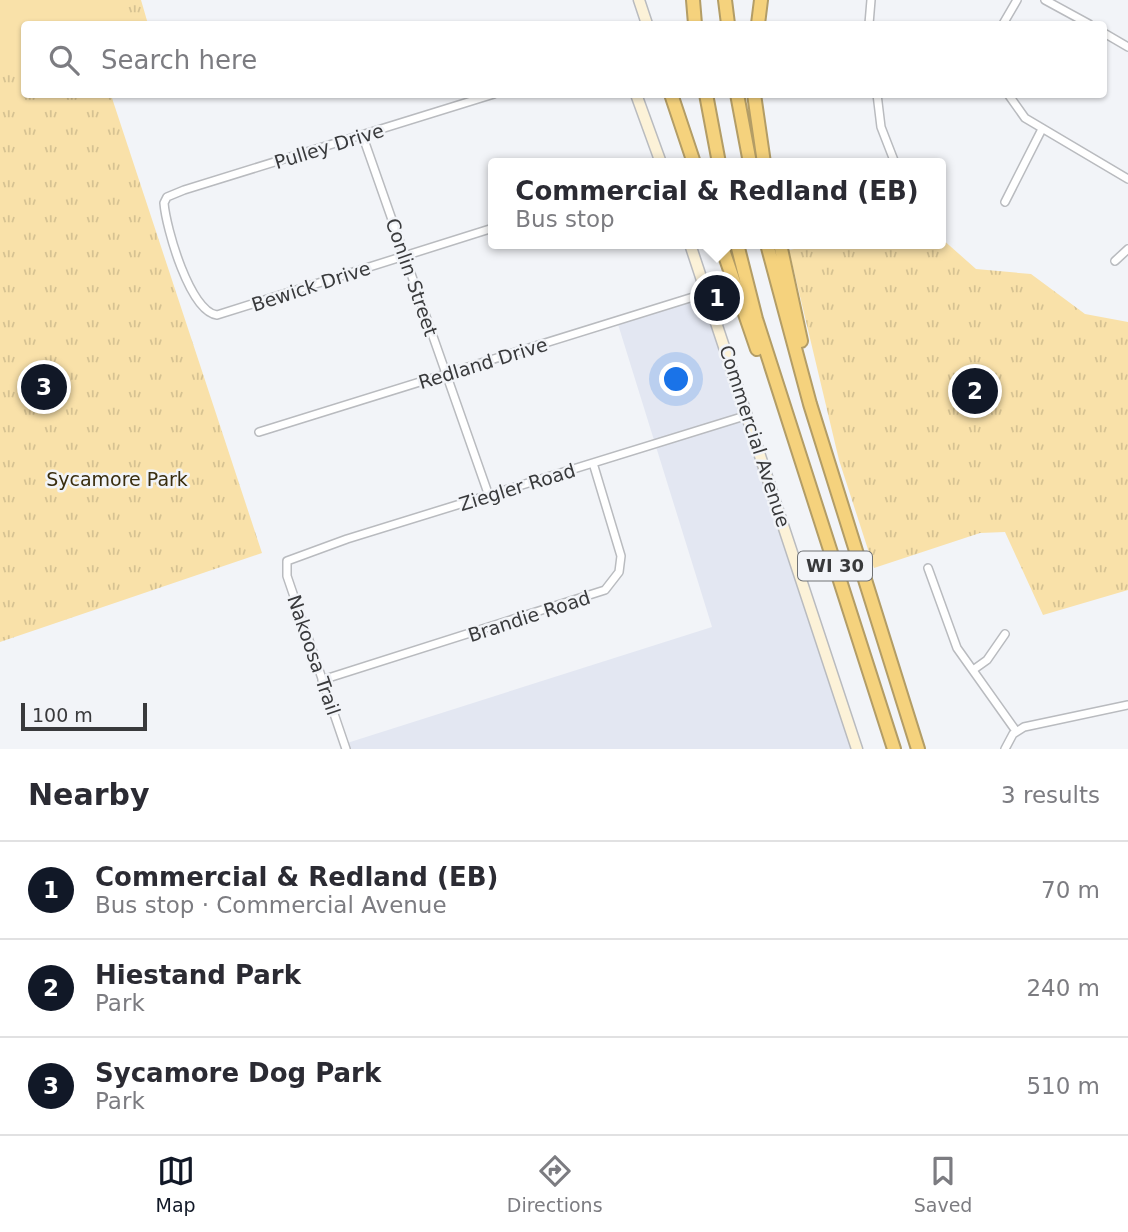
<!DOCTYPE html>
<html lang="en">
<head>
<meta charset="utf-8">
<style>
  body { margin:0; font-family:"DejaVu Sans",sans-serif; background:#f2f2f3; color:#2b2b33 }
  .scale { position:absolute; left:21px; bottom:18px; width:126px; box-sizing:border-box; padding-left:7px; border:4px solid #393a3c; border-top:0; font-size:19px; line-height:24px; white-space:nowrap; color:#393a3c; -webkit-text-stroke:5px #f2f4f8; paint-order:stroke }
  .you { position:absolute; left:677px; top:380px; width:24px; height:24px; margin:-18px; border:5px solid #fff; border-radius:50%; background:#1a73e8; box-shadow:0 0 0 10px #1a73e833 }
  .badge { display:grid; place-items:center; width:46px; height:46px; border-radius:50%; background:#111827; color:#fff; font-size:23px; font-weight:700 }
  .pin { position:absolute; translate:-50% -50%; border:4px solid #fff; box-shadow:0 2px 7px #0006 }
  .popup { position:absolute; left:488px; top:158px; width:458px; height:91px; box-sizing:border-box; display:grid; place-content:center; border-radius:7px; background:#fff; filter:drop-shadow(0 2px 5px #0005); font-size:23px; white-space:nowrap; color:#7c7c81 }
  .popup b { font-size:26px; color:#2b2b33 }
  .popup::after { content:''; position:absolute; left:50%; top:100%; margin-left:-14px; border:14px solid transparent; border-top-color:#fff }
  .list { margin:0; padding:0; list-style:none }
  h2 { display:flex; justify-content:space-between; align-items:center; height:91px; margin:0; padding:0 28px; font-size:30px }
  h2 small { font-size:23px; font-weight:400; color:#7c7c81 }
  .list li { display:grid; grid-template-columns:46px 1fr auto; gap:21px; align-items:center; box-sizing:border-box; height:98px; padding:0 28px; border-top:2px solid #e1e1e2 }
  .list b { display:block; font-size:26px; white-space:nowrap }
  .list p { margin:0; font-size:23px; white-space:nowrap; color:#7c7c81 }
  .list em { font-size:23px; font-style:normal; color:#7c7c81 }
  .icon { flex:none; width:38px; height:38px; fill:none; stroke:currentColor; stroke-width:2; stroke-linecap:round; stroke-linejoin:round }
  .map { position:relative; flex:none; width:1128px; height:749px; overflow:hidden }
  .search { position:absolute; background:#fff; box-shadow:0 2px 5px #0004; left:21px; right:21px; top:21px; height:77px; display:flex; align-items:center; gap:18px; box-sizing:border-box; padding:0 24px; border-radius:7px; color:#7c7c81; font-size:26px }
  .sheet { height:385px; background:#fff }
  nav { display:flex; justify-content:space-around; align-items:center; box-sizing:border-box; height:98px; border-top:2px solid #e1e1e2; background:#fff; font-size:19px; color:#7c7c81 }
  nav a { display:grid; justify-items:center; gap:4px }
  nav .on { color:#111827 }
  .map>svg:first-child { display:block }
  .built { fill:#e3e7f2 }
  .grass { fill:url(#grass-tufts) }
  .pitch { fill:#f9e1a9 }
  .lines { fill:none; stroke-linecap:round; stroke-linejoin:round }
  .street-casing { stroke:#b9bbbf; stroke-width:10 }
  .secondary-casing { stroke:#b9bbbf; stroke-width:13 }
  .highway-casing { stroke:#b39d66; stroke-width:16 }
  .street { stroke:#fff; stroke-width:7 }
  .secondary { stroke:#fcf2d8; stroke-width:10 }
  .highway { stroke:#f5d27d; stroke-width:12 }
  .labels { text-anchor:middle; stroke-width:5; stroke-linejoin:round; paint-order:stroke }
  .shield { fill:#f2f4f8; stroke:#707274; stroke-width:2 }
  .shield-label { font-size:18px; font-weight:bold; fill:#393a3c }
  .street-label { font-size:19px; fill:#393a3c; stroke:#f2f4f8 }
  .park-label { font-size:19px; fill:#392d0e; stroke:#f2f4f8 }
</style>
</head>
<body>
<div class="map">
<svg width="1128" height="749" viewBox="0 0 1128 749">
  <defs>
    <pattern id="grass-tufts" width="24" height="20" patternUnits="userSpaceOnUse" patternTransform="scale(1.75)"><rect width="24" height="20" fill="#f9e1a9"/><path d="M3 7l-1-3M5 7V3M7 7l1-3M15 17l-1-3M17 17v-4M19 17l1-3" fill="none" stroke="#d6c292"/></pattern>
  </defs>
  <rect width="100%" height="100%" fill="#f2f4f8"/>
  <!-- built -->
  <path class="built" d="M706 293 857 749H346L344 744 712 627 617 321Z"/>
  <!-- grass -->
  <path class="grass" d="M0 0H141L148 24H24V94L111 95 262 553 0 642Z
    M941 238 976 269 1031 274 1085 314 1128 322V590L1043 615 1005 532 980 533 874 568 839 460 789 250 820 244H941Z"/>
  <!-- pitch -->
  <path class="pitch" d="M0 0H97L104 22 24 24V46L0 54Z"/>
  <g class="lines">
    <defs>
      <path id="street" d="M1045 0 1089 24
        M869 24 871 0
        M1003 24 1017 0
        M1104 33 1128 47
        M877 94 881 127 895 163
        M1008 94 1025 118 1128 179
        M363 137 489 496
        M1005 202 1042 129
        M493 228 217 315C190 312 166 228 164 203L167 197 184 190 494 94
        M1115 261 1128 249
        M259 432 706 293
        M928 568 957 648 1016 731
        M973 670 987 660 1005 634
        M322 680 605 590 619 572 621 556 593 463
        M346 749 287 576V561L347 539 748 415
        M1005 749 1013 734 1024 727 1128 705"/>
      <path id="secondary" d="M639 0 647 24
        M636 94 661 163
        M690 244 857 749"/>
      <path id="highway" d="M693 0 695 24
        M725 0 728 24
        M758 24 761 0
        M671 94 694 163
        M706 94 719 163
        M737 94 750 163
        M754 94 764 163
        M721 244 757 349
        M737 244 756 319 894 749
        M767 244 810 404 918 749
        M780 244 801 341"/>
    </defs>
    <!-- street casing -->
    <use href="#street" class="street-casing"/>
    <!-- secondary casing -->
    <use href="#secondary" class="secondary-casing"/>
    <!-- highway casing -->
    <use href="#highway" class="highway-casing"/>
    <!-- street -->
    <use href="#street" class="street"/>
    <!-- secondary -->
    <use href="#secondary" class="secondary"/>
    <!-- highway -->
    <use href="#highway" class="highway"/>
  </g>
  <g class="labels">
    <!-- shield labels -->
    <rect class="shield" x="798" y="551.5" width="74" height="29" rx="5"/>
    <g class="shield-label">
      <text x="835" y="572">WI 30</text>
    </g>
    <!-- street labels -->
    <g class="street-label">
      <text transform="translate(329 146) rotate(-17)" y="7">Pulley Drive</text>
      <text transform="translate(412 277) rotate(71)" y="7">Conlin Street</text>
      <text transform="translate(311 286) rotate(-18)" y="7">Bewick Drive</text>
      <text transform="translate(483 363) rotate(-17)" y="7">Redland Drive</text>
      <text transform="translate(755 436) rotate(72)" y="7">Commercial Avenue</text>
      <text transform="translate(517 487) rotate(-17)" y="7">Ziegler Road</text>
      <text transform="translate(529 616) rotate(-18)" y="7">Brandie Road</text>
      <text transform="translate(314 655) rotate(71)" y="7">Nakoosa Trail</text>
    </g>
    <!-- park labels -->
    <g class="park-label">
      <text x="117" y="486">Sycamore Park</text>
    </g>
  </g>
</svg>
<div class="scale">100 m</div>
<div class="you"></div>
<div class="pin badge" style="left:717px;top:298px">1</div>
<div class="popup"><b>Commercial &amp; Redland (EB)</b>Bus stop</div>
<div class="pin badge" style="left:975px;top:391px">2</div>
<div class="pin badge" style="left:44px;top:387px">3</div>
<div class="search"><svg class="icon" aria-label="search" viewBox="0 0 24 24"><circle cx="10" cy="10" r="6"/><path d="M15 15l6 6"/></svg>Search here</div>
</div>
<section class="sheet">
<h2>Nearby<small>3 results</small></h2>
<ul class="list">
<li><span class="badge">1</span><div><b>Commercial &amp; Redland (EB)</b><p>Bus stop · Commercial Avenue</p></div><em>70 m</em></li>
<li><span class="badge">2</span><div><b>Hiestand Park</b><p>Park</p></div><em>240 m</em></li>
<li><span class="badge">3</span><div><b>Sycamore Dog Park</b><p>Park</p></div><em>510 m</em></li>
</ul>
</section>
<nav>
<a class="on"><svg class="icon" aria-label="map" viewBox="0 0 24 24"><path d="M3 6l6-2 6 2 6-2v14l-6 2-6-2-6 2zM9 4v14M15 6v14"/></svg>Map</a>
<a><svg class="icon" aria-label="directions" viewBox="0 0 24 24"><path d="M12 3l9 9-9 9-9-9zM9 14v-3h6M13 9l2 2-2 2"/></svg>Directions</a>
<a><svg class="icon" aria-label="saved" viewBox="0 0 24 24"><path d="M7 4h10v16l-5-4-5 4z"/></svg>Saved</a>
</nav>
</body>
</html>
